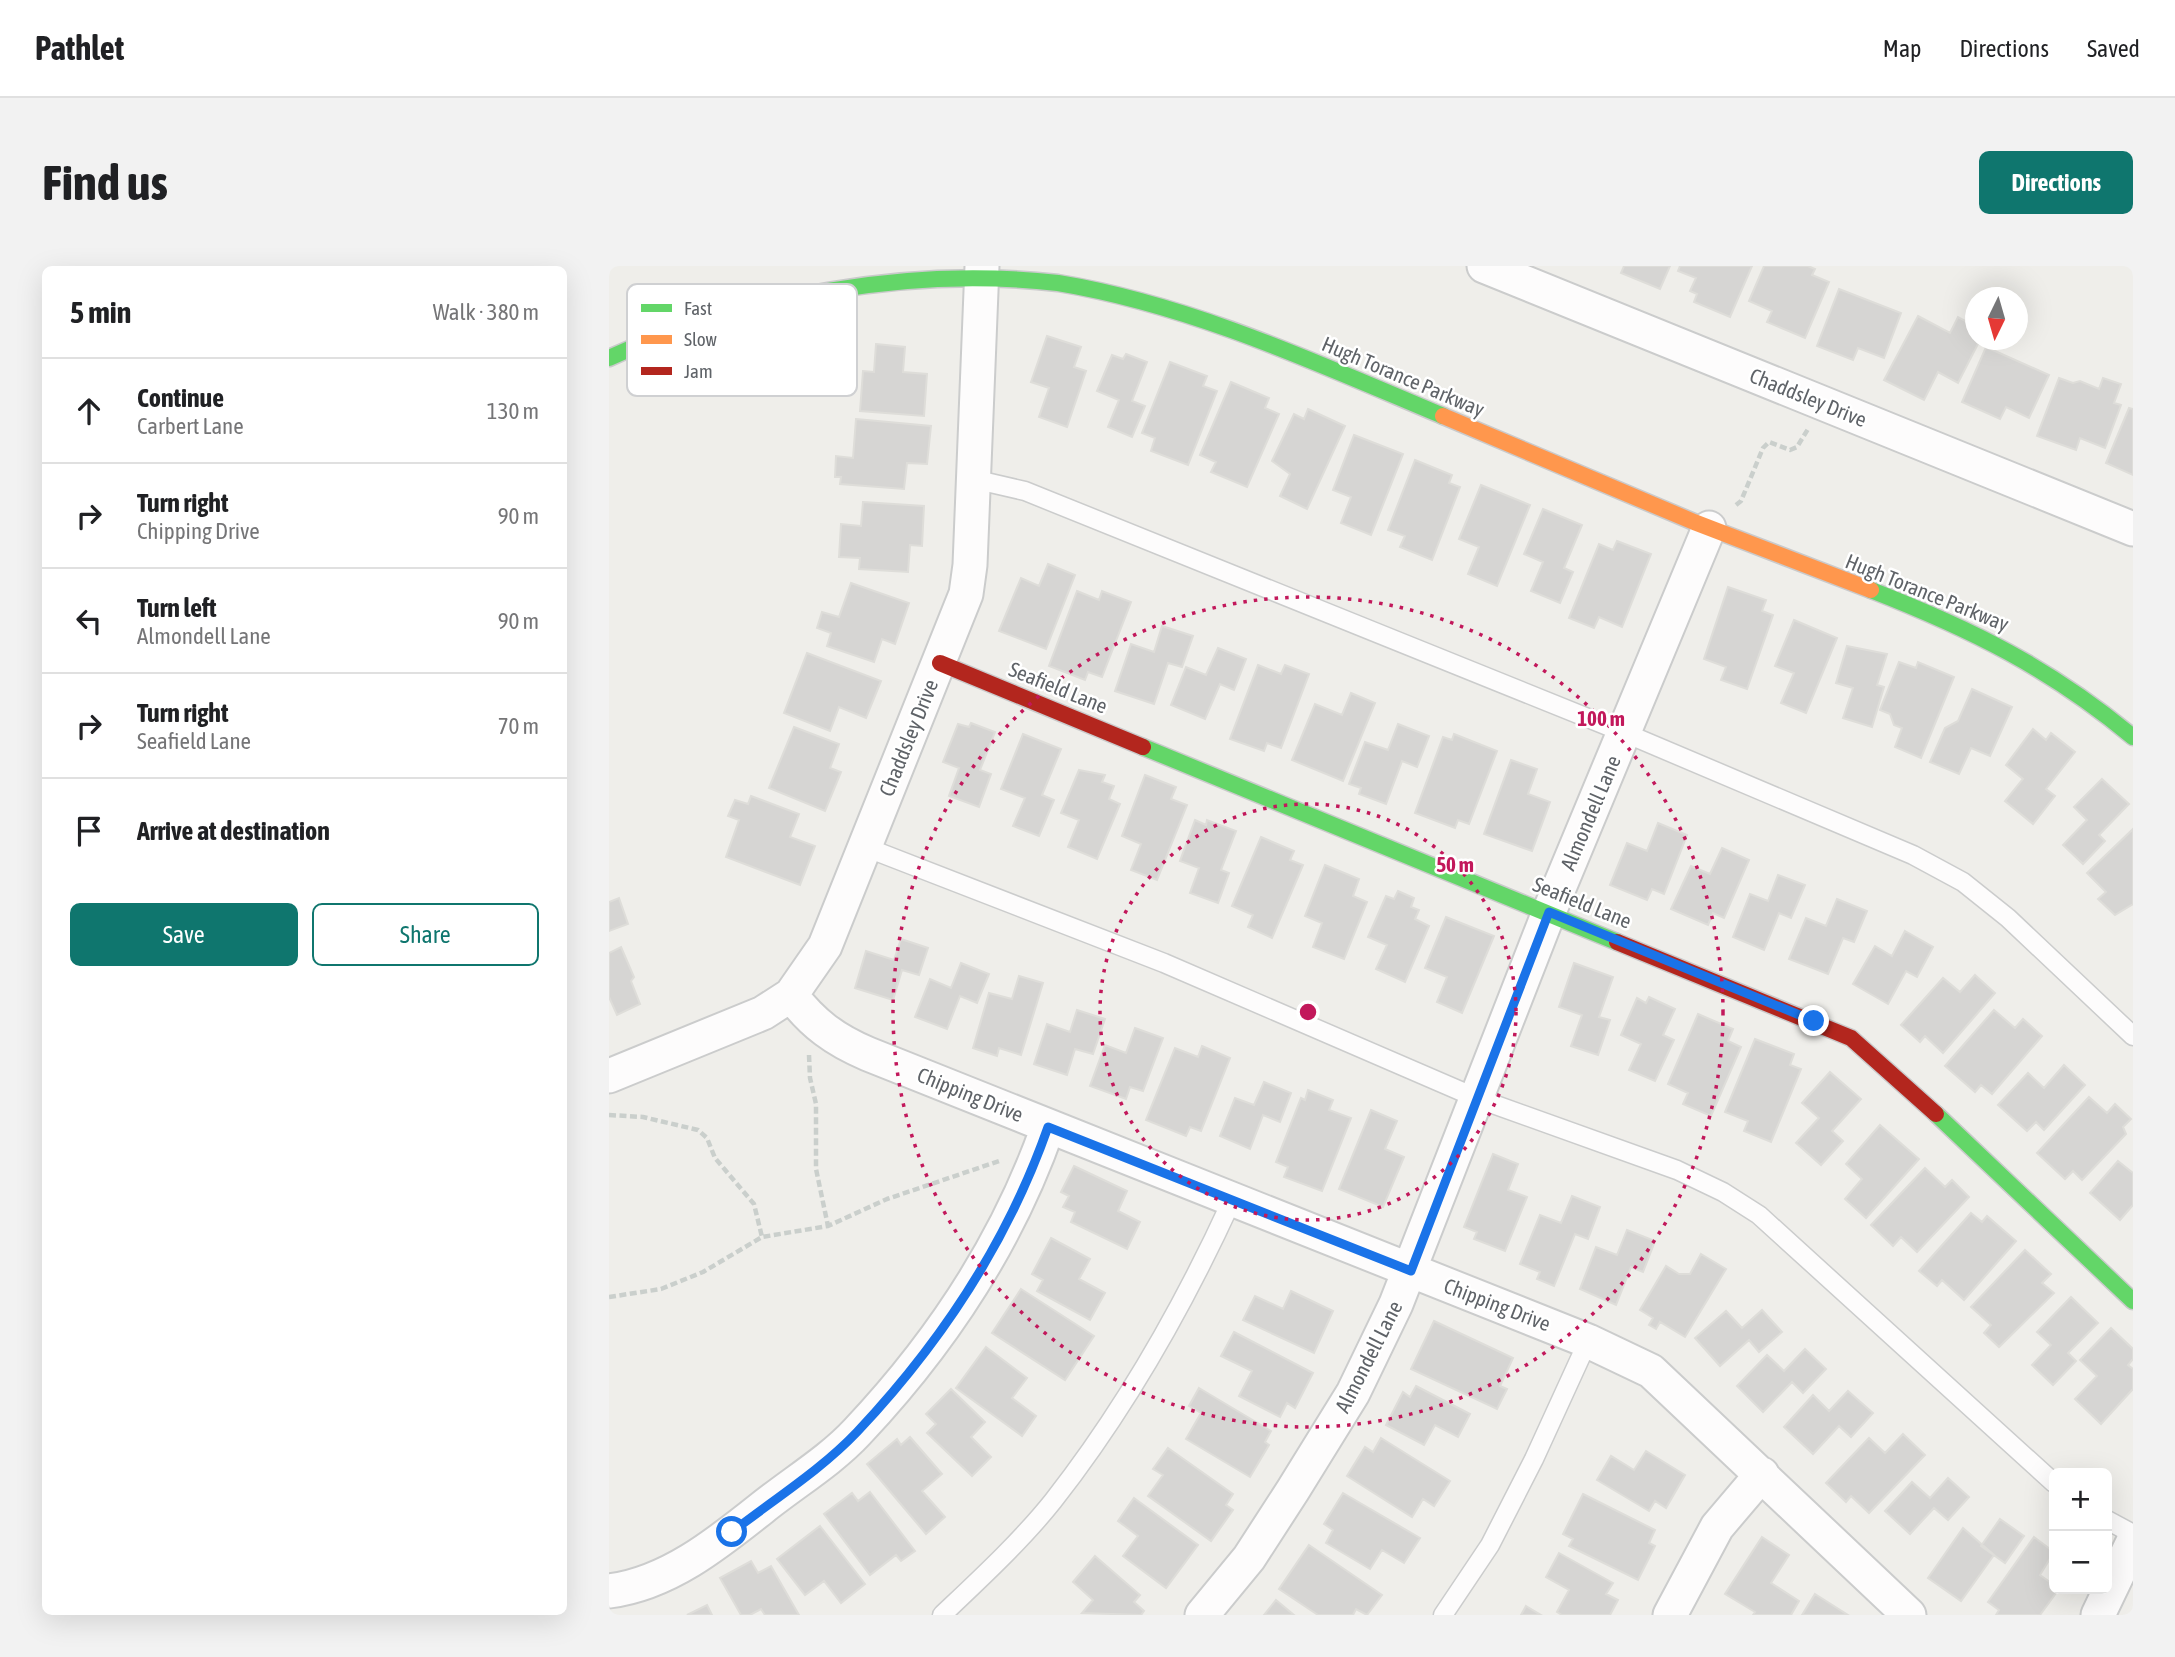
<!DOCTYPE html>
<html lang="en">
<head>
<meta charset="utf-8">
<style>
  body { margin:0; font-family:"Asap Condensed",sans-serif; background:#f2f2f2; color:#202124 }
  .controls { position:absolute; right:21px; bottom:21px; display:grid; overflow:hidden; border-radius:10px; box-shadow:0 7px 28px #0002 }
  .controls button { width:63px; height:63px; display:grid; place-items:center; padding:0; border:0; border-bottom:2px solid #e0e0e0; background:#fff; color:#202124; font:35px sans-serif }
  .compass { position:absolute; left:1356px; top:21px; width:63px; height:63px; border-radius:50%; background:#fff; box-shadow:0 7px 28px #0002; rotate:185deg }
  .stop { position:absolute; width:21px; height:21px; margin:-16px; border:5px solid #1a73e8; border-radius:50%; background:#fff }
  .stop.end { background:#1a73e8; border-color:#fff; box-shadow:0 2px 7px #0008 }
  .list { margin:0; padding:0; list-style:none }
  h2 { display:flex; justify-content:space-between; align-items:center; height:91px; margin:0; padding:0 28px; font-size:30px }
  h2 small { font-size:23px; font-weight:400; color:#757577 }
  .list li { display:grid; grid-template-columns:46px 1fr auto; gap:21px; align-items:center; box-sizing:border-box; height:105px; padding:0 28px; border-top:2px solid #e0e0e0 }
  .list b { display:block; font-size:26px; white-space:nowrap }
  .list p { margin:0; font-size:23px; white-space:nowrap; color:#757577 }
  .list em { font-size:23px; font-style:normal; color:#757577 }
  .actions { display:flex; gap:14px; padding:21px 28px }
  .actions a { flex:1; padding:16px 0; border:2px solid #0f766e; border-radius:10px; text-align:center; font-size:24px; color:#0f766e }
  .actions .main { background:#0f766e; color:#fff }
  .icon { flex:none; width:38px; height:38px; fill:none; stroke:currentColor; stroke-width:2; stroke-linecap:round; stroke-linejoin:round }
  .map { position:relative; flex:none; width:1524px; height:1349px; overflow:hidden; border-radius:10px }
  header { display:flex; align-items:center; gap:42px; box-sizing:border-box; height:98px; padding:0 35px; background:#fff; border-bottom:2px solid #e0e0e0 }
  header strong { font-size:33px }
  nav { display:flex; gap:38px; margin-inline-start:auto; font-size:24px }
  .intro { display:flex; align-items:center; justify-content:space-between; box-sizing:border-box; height:168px; padding:0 42px }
  h1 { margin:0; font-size:49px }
  .button { padding:18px 32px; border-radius:10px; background:#0f766e; color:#fff; font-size:24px; font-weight:700 }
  main { display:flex; gap:42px; padding:0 42px }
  aside { flex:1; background:#fff; border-radius:10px; box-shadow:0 7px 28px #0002 }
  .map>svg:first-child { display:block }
  .building { fill:#d6d5d3; stroke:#deddd9; stroke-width:2 }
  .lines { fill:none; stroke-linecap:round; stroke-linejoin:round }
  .lane-casing { stroke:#cbcccc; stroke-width:21 }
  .street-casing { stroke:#cbcccc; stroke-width:37 }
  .fast-casing { stroke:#cacacb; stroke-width:19 }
  .slow-casing { stroke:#cacacb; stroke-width:19 }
  .jam-casing { stroke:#cacacb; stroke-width:19 }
  .path { stroke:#cacfcc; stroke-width:4.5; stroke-dasharray:7 3.5; stroke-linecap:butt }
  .lane { stroke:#fdfcfc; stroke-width:18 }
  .street { stroke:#fdfcfc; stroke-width:33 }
  .fast { stroke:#63d668; stroke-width:16 }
  .slow { stroke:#ff974d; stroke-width:16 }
  .jam { stroke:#b3261e; stroke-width:16 }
  .route { stroke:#1a73e8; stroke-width:9 }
  .ring { fill:none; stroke:#c2185b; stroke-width:3.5; stroke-dasharray:3.5 7 }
  .labels { text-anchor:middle; stroke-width:5; stroke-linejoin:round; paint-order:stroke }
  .street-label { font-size:21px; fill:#5f6368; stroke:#fff }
  .key { fill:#fff; stroke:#cfd0d2; stroke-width:2 }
  .key-label { font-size:19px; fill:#5f6368 }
  .centre { fill:#c2185b; stroke:#fff; stroke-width:3.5 }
  .ring-label { font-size:21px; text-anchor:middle; font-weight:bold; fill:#c2185b; stroke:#fff; stroke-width:5; stroke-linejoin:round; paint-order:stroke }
</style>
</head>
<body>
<header>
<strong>Pathlet</strong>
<nav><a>Map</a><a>Directions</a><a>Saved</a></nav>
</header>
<div class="intro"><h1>Find us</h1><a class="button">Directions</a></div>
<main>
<aside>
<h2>5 min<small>Walk · 380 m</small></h2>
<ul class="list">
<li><svg class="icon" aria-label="ahead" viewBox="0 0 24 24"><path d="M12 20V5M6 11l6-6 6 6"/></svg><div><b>Continue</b><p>Carbert Lane</p></div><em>130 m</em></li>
<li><svg class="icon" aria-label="right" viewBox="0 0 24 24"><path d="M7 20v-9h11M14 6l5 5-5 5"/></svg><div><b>Turn right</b><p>Chipping Drive</p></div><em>90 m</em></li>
<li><svg class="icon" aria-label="left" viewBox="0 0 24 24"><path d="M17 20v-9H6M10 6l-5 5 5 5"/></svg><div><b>Turn left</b><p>Almondell Lane</p></div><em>90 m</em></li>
<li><svg class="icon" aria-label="right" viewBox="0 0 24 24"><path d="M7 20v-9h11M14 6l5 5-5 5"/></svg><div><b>Turn right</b><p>Seafield Lane</p></div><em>70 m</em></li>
<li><svg class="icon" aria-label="arrive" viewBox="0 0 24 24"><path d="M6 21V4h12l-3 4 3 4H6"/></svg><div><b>Arrive at destination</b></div></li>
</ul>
<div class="actions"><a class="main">Save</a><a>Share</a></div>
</aside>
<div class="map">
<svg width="1524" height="1349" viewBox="0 0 1524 1349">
  <rect width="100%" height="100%" fill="#efeeea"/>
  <!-- building -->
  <path class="building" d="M1015 0H1061L1051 23 1012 7Z
    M1071 0H1143L1121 51 1085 36 1088 28 1081 25 1087 12 1069 5Z
    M1155 0H1199L1206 3 1203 9 1220 16 1196 72 1158 56 1163 45 1140 35Z
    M1230 23 1292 47 1275 92 1249 82 1244 94 1208 80Z
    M1309 50 1341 67 1349 51 1366 60V74H1371L1349 117 1329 106 1315 134 1275 114Z
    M438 70 472 81 465 101 477 105 458 161 430 151 440 122 422 116Z
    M267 78 296 81 294 106 318 108 315 150 251 145 254 105 265 106Z
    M1377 81 1440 109 1420 152 1397 141 1391 153 1353 136Z
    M517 88 538 96 523 135 536 140 523 171 499 161 510 134 488 125 503 89 514 93Z
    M561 96 598 110 594 120 608 125 579 199 542 185 546 172 533 167Z
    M1450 112 1464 117 1471 115 1490 123 1494 112 1512 118 1505 137 1512 139 1496 182 1471 172 1467 184 1428 170Z
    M622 116 660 132 656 142 670 148 638 221 602 206 607 196 591 189Z
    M1520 142 1524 143V209L1497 197Z
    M699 143 736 160 698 243 671 230 681 208 663 195 685 148 695 153Z
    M247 153 322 160 318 198 298 197 295 223 231 218 232 211H226L227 190 244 192Z
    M745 169 794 188 762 269 732 257 742 231 724 224Z
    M806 194 843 209 840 217 851 221 823 294 791 281 796 270 779 264Z
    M872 219 921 239 888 320 859 308 870 281 850 273Z
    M254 236 315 240 313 280 301 279 299 306 250 303 251 292 230 291 232 258 252 260Z
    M934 243 973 259 955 302 964 306 951 337 922 325 934 296 915 288Z
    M1008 275 1042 288 1013 361 990 351 985 362 960 352 990 278 1004 284Z
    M439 298 466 309 437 383 390 365 412 312 430 320Z
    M242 317 300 337 286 378 273 373 265 396 218 380 222 367 208 362 213 346 230 351Z
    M1119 321 1157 334 1153 345 1164 349 1138 423 1112 414 1117 401 1095 393Z
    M468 325 490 334 493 325 522 336 493 411 479 406 476 414 440 400Z
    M1185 354 1228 372 1197 447 1172 437 1185 407 1166 400Z
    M553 360 584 370 573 401 559 397 545 438 506 425 522 378 545 386Z
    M1238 380 1278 388 1268 419 1275 421 1263 461 1234 452 1244 422 1227 417Z
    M609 382 637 393 625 424 611 418 596 453 562 439 577 401 597 409Z
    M198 387 272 415 257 452 230 441 221 465 175 447Z
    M1290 396 1307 402 1309 396 1345 411 1312 492 1286 481 1293 462 1285 459 1281 448 1271 444Z
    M649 399 672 408 676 399 700 408 672 482 658 477 655 485 621 473Z
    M1363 423 1403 441 1381 490 1362 482 1350 508 1321 496 1336 462 1349 455Z
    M742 427 766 437 734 515 683 494 706 438 733 449Z
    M362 457 386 466 371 504 382 508 370 541 340 530 350 502 334 496 349 458 360 461Z
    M789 458 820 470 808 501 793 495 777 538 750 528 752 522 740 518 756 476 779 484Z
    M185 461 230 478 221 502 232 506 216 545 160 522Z
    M1424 463 1437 474 1442 467 1466 486 1437 523 1446 530 1424 558 1396 535 1414 513 1397 499Z
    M414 468 452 483 433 529 445 534 430 570 404 560 416 532 392 523Z
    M845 468 888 485 860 558 849 554 846 562 806 547 834 471 843 474Z
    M902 494 928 503 919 528 941 536 923 585 875 568Z
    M470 504 496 509 493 516 505 520 500 533 511 538 488 593 459 581 470 554 452 547Z
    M536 509 567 521 562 533 578 539 548 614 522 604 532 578 513 570Z
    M1493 513 1520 538 1490 569 1496 575 1474 598 1454 579 1478 554 1465 541Z
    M142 530 190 548 181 571 206 580 191 619 117 591 130 554 119 550 126 534 139 538Z
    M586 554 597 559 598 554 627 565 612 604 620 607 609 637 581 627 590 602 571 595Z
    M1049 557 1078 569 1055 628 1043 623 1038 634 1001 619 1018 577 1038 585Z
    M1524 563V638L1506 649 1489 633 1497 626 1478 607Z
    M652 571 685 585 681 594 694 599 663 672 639 661 644 649 623 640Z
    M1113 582 1140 594 1115 652 1104 647 1099 659 1062 643 1082 600 1101 608Z
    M716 599 750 613 744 630 758 636 735 693 704 681 713 657 696 650Z
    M1169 609 1196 619 1182 652 1170 647 1155 684 1124 671 1141 628 1159 635Z
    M789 625 805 632 802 641 810 644 806 653 820 660 796 716 767 703 778 679 759 671 777 630 785 633Z
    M10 632 19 658 0 665V636Z
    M1228 633 1258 645 1245 676 1234 672 1219 708 1180 693 1197 652 1217 660Z
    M837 651 885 670 853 747 828 736 838 711 816 702Z
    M1296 665 1324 681 1308 711 1297 705 1279 738 1244 718 1266 680 1283 690Z
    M292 673 319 682 310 709 293 704 284 734 246 722 257 685 285 694Z
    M12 681 25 711 22 715 31 738 8 749 0 731V687Z
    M352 697 380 708 368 737 351 730 338 763 306 751 321 713 342 722Z
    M965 697 1004 711 990 751 1001 754 989 789 962 780 973 749 950 741Z
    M1366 709 1386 727 1334 787 1316 770 1311 776 1292 759 1334 712 1351 726Z
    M410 710 434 717 412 789 390 782 388 790 364 782 380 727 403 733Z
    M1040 731 1066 743 1054 769 1065 774 1046 815 1020 804 1032 778 1012 769 1028 732 1037 737Z
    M468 744 496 753 484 788 466 783 458 809 425 798 438 758 461 766Z
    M1385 744 1406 762 1414 753 1433 770 1383 828 1372 819 1366 826 1336 800Z
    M1089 748 1124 763 1119 775 1132 781 1102 850 1074 838 1079 827 1059 818Z
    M526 762 554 772 534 825 521 821 517 833 481 820 496 779 517 787Z
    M1146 773 1185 788 1181 799 1192 803 1162 876 1135 865 1139 855 1116 846Z
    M593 780 621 792 592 865 581 861 577 870 537 854 566 782 589 791Z
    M1455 799 1476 819 1435 864 1427 856 1418 865 1389 839 1419 807 1435 822Z
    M1221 806 1252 833 1223 865 1234 875 1212 899 1187 877 1210 852 1193 837Z
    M655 816 682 827 671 856 654 849 641 883 611 870 626 832 645 839Z
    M699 824 724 834 720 844 742 852 713 925 675 911 679 901 667 896 692 832 696 834Z
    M1480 831 1498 847 1506 838 1522 853 1514 861 1517 868 1473 914 1464 905 1456 913 1428 887Z
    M762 844 788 855 776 883 795 891 774 941 730 923Z
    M1271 859 1310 893 1257 952 1236 933 1253 913 1237 898Z
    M884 888 909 898 899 924 918 931 896 985 865 973 868 966 855 961Z
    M1509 895 1524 907V939L1511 954 1481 927Z
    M465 900 518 925 509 945 531 956 518 983 462 956 466 946 454 941 460 930 452 926Z
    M1316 902 1336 921 1343 914 1360 931 1308 986 1292 971 1284 980 1262 959Z
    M963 930 991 941 979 973 966 968 945 1020 928 1013 931 1006 911 998 931 949 952 957Z
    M1362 947 1373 956 1378 950 1407 975 1355 1034 1333 1014 1328 1020 1310 1005Z
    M1018 964 1046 975 1034 1006 1022 1001 1007 1039 971 1023 987 981 1008 989Z
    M442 972 481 993 470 1013 496 1027 481 1054 428 1025 434 1014 423 1008Z
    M1416 984 1442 1008 1433 1017 1445 1027 1390 1081 1375 1067 1382 1059 1362 1041Z
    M1092 988 1117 1003 1076 1071 1051 1056 1047 1063 1040 1059 1044 1052 1031 1044 1057 1000 1070 1008H1081Z
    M412 1023 485 1070 456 1114 383 1067Z
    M682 1025 724 1045 705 1087 634 1054 646 1030 674 1043Z
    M1462 1031 1489 1057 1459 1087 1467 1095 1444 1119 1423 1099 1442 1079 1428 1066Z
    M1153 1044 1173 1066 1150 1086 1140 1074 1111 1100 1086 1072 1117 1045 1133 1062Z
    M825 1055 904 1092 891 1120 898 1123 888 1143 802 1103Z
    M1502 1062 1524 1083V1093L1519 1099 1524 1103V1123L1492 1158 1466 1133 1488 1110 1471 1094Z
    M625 1066 704 1107 686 1142 678 1137 671 1151 630 1130 643 1105 612 1090Z
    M377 1081 418 1112 403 1132 427 1150 413 1170 347 1122Z
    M1196 1083 1217 1103 1194 1127 1183 1116 1154 1146 1128 1120 1158 1089 1175 1105Z
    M807 1120 861 1148 849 1171 826 1159 815 1179 777 1159 794 1126 801 1131Z
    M590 1122 662 1165 656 1176 660 1179 641 1211 577 1173 592 1147 580 1140Z
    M342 1123 376 1156 362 1171 382 1191 363 1210 318 1167 327 1158 317 1148Z
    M1239 1125 1264 1147 1242 1171 1230 1160 1204 1188 1175 1161 1204 1129 1220 1145Z
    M1294 1168 1316 1189 1260 1247 1242 1230 1237 1236 1217 1217 1260 1172 1276 1187Z
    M301 1171 333 1208 313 1225 336 1251 317 1268 258 1198 288 1173 292 1179Z
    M772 1172 841 1215 825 1240 814 1233 803 1251 738 1210 756 1181 764 1186Z
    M559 1182 624 1228 617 1239 624 1244 602 1275 539 1230 554 1209 544 1203Z
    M1037 1185 1076 1209 1057 1242 1046 1235 1040 1245 988 1214 1002 1190 1025 1204Z
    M1339 1212 1360 1231 1339 1254 1325 1242 1301 1268 1276 1245 1303 1216 1321 1232Z
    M261 1226 306 1285 292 1295 287 1289 261 1309 215 1248 243 1227 249 1235Z
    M734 1227 811 1272 795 1297 773 1284 761 1303 717 1277 724 1264 715 1258Z
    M974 1228 1046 1264 1040 1277 1046 1280 1029 1314 960 1280 964 1273 954 1268Z
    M525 1232 589 1279 557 1322 514 1290 529 1270 509 1255Z
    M1391 1253 1415 1270 1396 1297 1372 1280Z
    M211 1260 256 1318 232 1337 215 1315 196 1329 168 1293Z
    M1354 1262 1385 1289 1352 1335 1319 1312Z
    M1153 1271 1180 1289 1162 1317 1190 1335 1182 1349H1144L1146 1346 1116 1328Z
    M1425 1271 1445 1286 1431 1309 1445 1319V1323H1450L1431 1349H1387L1390 1344 1379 1336Z
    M700 1279 773 1329 758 1349 747 1343 744 1349H709L670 1323Z
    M950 1287 1004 1317 997 1328 1009 1334 1001 1349H953L948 1346 960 1324 937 1311Z
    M486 1290 531 1329 525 1336 535 1345 532 1349 473 1347 484 1334 464 1316Z
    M142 1295 149 1307 162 1300 190 1349H156L152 1343 141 1349H132L111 1312Z
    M1206 1328 1239 1349H1193Z
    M667 1334 685 1349H655Z
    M98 1339 103 1349H78Z
    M917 1340 932 1349H912Z"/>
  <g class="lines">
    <defs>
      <path id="lane" d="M364 213 416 225 1016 467 1304 589 1354 616 1399 652 1524 770
        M256 581 555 697 870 833 1068 904 1114 926 1150 949 1445 1217
        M1498 1254 1524 1268
        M333 1349C371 1313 412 1275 444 1235 517 1142 574 1041 623 934
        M834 1349 881 1279 925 1193 979 1075"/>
      <path id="street" d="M875 0 1524 263
        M182 729C204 758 226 774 259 788L979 1075 1042 1105 1300 1349
        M0 810 154 747 182 729 216 680 357 328 361 299 373 0
        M0 1325C58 1318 108 1278 153 1242 184 1217 221 1195 248 1166 331 1078 399 975 439 861
        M593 1349 640 1292 684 1224 744 1127 787 1038 940 646 1100 262
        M1061 1349 1108 1261 1153 1208
        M1489 1349 1524 1276"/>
      <path id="fast" d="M0 92C135 30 300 0 449 17 583 39 710 98 834 150
        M1262 324C1362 363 1441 402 1524 471
        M534 481 1008 676
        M1327 848 1524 1035"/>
      <path id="slow" d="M834 150 1085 256 1262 324"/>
      <path id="jam" d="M331 397 534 481
        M1008 676 1242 772 1327 848"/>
    </defs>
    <!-- lane casing -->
    <use href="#lane" class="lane-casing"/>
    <!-- street casing -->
    <use href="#street" class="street-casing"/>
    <!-- fast casing -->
    <use href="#fast" class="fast-casing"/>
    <!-- slow casing -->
    <use href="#slow" class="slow-casing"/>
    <!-- jam casing -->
    <use href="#jam" class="jam-casing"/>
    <!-- path -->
    <path class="path" d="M1127 239 1132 235 1154 182 1160 176 1181 184 1188 181 1199 163
      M200 789 201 812 207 838V903L219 960
      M0 849 34 851 89 864 98 872 106 892 145 938 153 971
      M0 1031 52 1023 94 1006 153 971 219 960 278 933 393 894"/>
    <!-- lane -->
    <use href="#lane" class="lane"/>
    <!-- street -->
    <use href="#street" class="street"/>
    <!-- fast -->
    <use href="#fast" class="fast"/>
    <!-- slow -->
    <use href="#slow" class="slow"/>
    <!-- jam -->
    <use href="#jam" class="jam"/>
  </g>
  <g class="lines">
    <!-- route -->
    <path class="route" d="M123 1266C164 1234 212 1204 248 1166 331 1078 399 975 439 861L802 1005 940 646 1205 755"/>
  </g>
  <!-- distance rings -->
  <g class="ring">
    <circle cx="699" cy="746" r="208"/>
    <circle cx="699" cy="746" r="415"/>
  </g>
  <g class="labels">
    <!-- street labels -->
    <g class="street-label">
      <text transform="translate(794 111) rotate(23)" y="7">Hugh Torance Parkway</text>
      <text transform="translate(1199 132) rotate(22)" y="7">Chaddsley Drive</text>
      <text transform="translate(1318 327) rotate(22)" y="7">Hugh Torance Parkway</text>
      <text transform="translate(449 422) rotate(22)" y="7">Seafield Lane</text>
      <text transform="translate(300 472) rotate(-68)" y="7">Chaddsley Drive</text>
      <text transform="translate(982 547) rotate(-67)" y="7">Almondell Lane</text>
      <text transform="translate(973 637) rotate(22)" y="7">Seafield Lane</text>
      <text transform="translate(361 829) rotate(22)" y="7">Chipping Drive</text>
      <text transform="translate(888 1039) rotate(21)" y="7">Chipping Drive</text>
      <text transform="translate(760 1091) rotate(-63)" y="7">Almondell Lane</text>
    </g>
  </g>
  <!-- legend -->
  <rect x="18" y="18" width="230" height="112" rx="10" class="key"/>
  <rect x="32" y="38" width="31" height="8" fill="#63d668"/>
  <rect x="32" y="69" width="31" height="9" fill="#ff974d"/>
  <rect x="32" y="101" width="31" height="8" fill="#b3261e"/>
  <g class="key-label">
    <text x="75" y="49">Fast</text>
    <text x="75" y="80">Slow</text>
    <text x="75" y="112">Jam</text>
  </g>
  <circle cx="699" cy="746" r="10" class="centre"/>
  <g class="ring-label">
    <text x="992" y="460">100 m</text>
    <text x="846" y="606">50 m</text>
  </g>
</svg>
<div class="controls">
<button>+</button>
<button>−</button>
</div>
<svg class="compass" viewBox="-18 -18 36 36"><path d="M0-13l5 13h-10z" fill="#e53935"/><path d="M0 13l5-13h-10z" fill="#757577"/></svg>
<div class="stop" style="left:123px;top:1266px"></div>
<div class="stop end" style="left:1205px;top:755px"></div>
</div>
</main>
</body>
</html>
